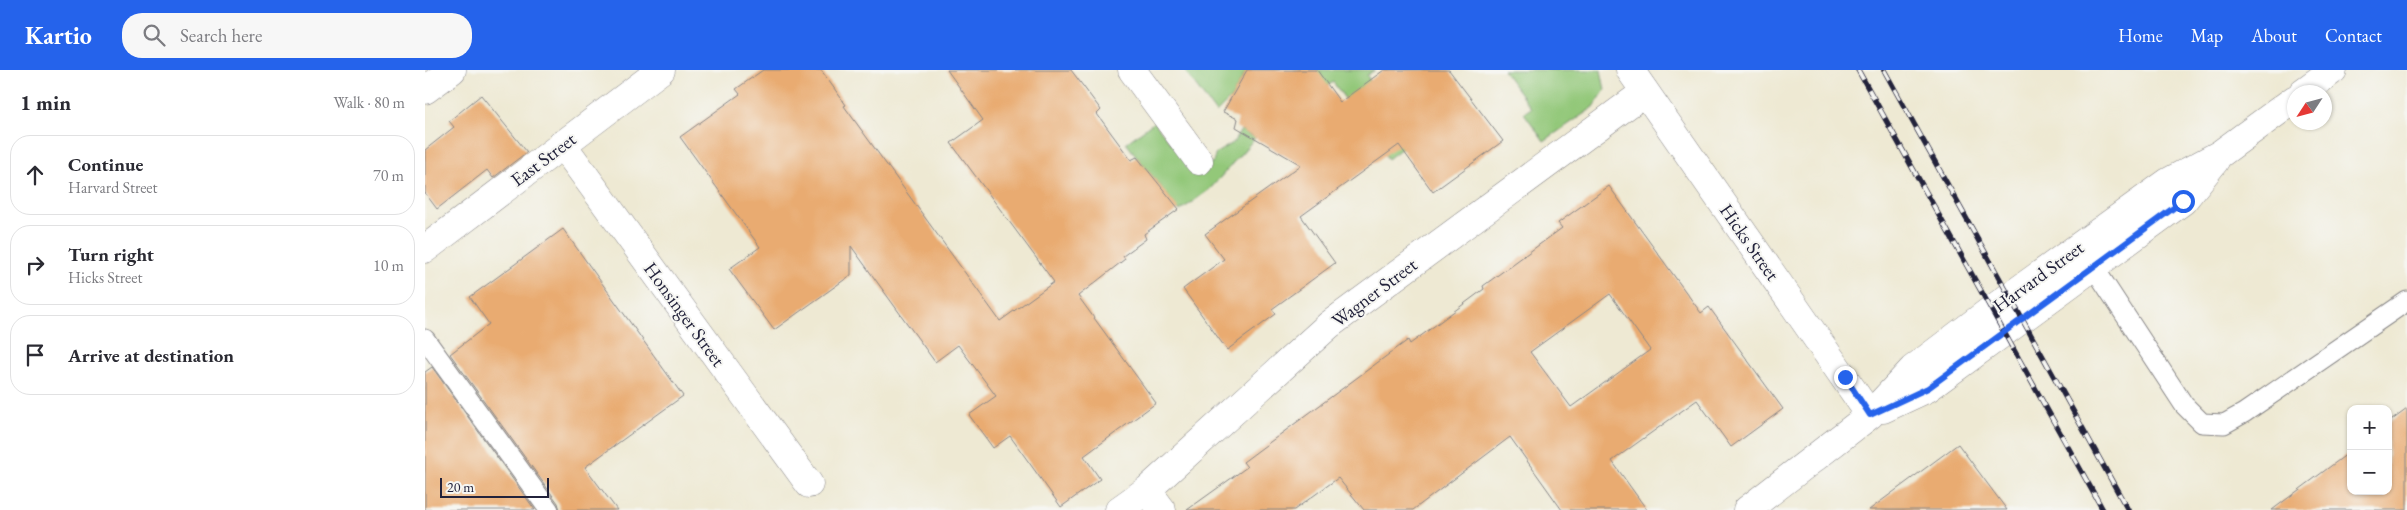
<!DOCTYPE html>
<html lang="en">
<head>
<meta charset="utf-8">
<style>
  body { margin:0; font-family:"EB Garamond",serif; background:#f7f7f7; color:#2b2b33 }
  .controls { position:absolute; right:15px; bottom:15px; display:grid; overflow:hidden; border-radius:10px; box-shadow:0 1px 4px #0004 }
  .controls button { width:45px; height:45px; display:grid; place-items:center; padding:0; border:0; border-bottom:1px solid #e1e1e2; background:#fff; color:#2b2b33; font:25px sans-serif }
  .compass { position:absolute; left:1862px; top:15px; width:45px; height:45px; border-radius:50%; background:#fff; box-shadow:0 1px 4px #0004; rotate:234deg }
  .scale { position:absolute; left:15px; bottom:12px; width:109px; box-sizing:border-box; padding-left:5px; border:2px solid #22223b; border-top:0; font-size:14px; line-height:18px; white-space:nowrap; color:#22223b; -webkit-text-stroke:4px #f6f6f2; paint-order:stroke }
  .stop { position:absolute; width:15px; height:15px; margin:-11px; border:4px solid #2563eb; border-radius:50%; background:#fff }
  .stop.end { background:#2563eb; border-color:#fff; box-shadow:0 1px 5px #0008 }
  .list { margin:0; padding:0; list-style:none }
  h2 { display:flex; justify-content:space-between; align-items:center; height:65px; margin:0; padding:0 20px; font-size:21px }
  h2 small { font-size:16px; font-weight:400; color:#7c7c81 }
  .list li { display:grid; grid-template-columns:32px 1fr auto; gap:15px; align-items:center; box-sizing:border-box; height:80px; margin:0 10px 10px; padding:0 10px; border:1px solid #e1e1e2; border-radius:20px }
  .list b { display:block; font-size:19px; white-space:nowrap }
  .list p { margin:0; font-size:16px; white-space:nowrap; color:#7c7c81 }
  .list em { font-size:16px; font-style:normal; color:#7c7c81 }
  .icon { flex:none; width:28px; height:28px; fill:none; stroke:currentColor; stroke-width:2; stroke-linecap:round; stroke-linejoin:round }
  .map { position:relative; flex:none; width:1982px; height:440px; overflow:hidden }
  header { display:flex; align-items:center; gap:30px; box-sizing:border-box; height:70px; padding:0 25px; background:#2563eb; color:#fff }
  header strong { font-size:24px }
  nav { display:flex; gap:28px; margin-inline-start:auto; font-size:18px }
  .search { width:350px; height:45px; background:#f7f7f7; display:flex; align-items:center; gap:12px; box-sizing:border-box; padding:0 18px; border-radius:20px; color:#7c7c81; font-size:19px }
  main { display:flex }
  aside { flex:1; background:#fff }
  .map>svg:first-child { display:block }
  .green { fill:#93c879; stroke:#5a755a }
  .building { fill:#e9ab71; fill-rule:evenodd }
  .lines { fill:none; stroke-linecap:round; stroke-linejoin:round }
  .service-casing { stroke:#888687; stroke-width:21 }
  .minor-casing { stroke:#888687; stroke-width:29 }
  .tertiary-casing { stroke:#888687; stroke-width:29 }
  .service { stroke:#fff; stroke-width:19 }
  .minor { stroke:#fff; stroke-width:28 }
  .tertiary { stroke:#fff; stroke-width:28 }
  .rail-casing { stroke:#22223b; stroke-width:5.5 }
  .rail { stroke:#f6f6f2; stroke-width:4; stroke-dasharray:11; stroke-linecap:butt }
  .route { stroke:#2563eb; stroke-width:6 }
  .labels { text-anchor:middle; stroke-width:4; stroke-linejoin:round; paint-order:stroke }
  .street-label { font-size:19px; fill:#22223b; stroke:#f6f6f2 }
</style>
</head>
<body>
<header>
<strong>Kartio</strong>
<div class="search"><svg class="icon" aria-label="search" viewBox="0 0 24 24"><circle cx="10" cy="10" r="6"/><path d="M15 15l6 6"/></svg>Search here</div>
<nav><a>Home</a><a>Map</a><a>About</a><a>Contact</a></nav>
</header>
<main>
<aside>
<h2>1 min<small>Walk · 80 m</small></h2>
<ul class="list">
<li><svg class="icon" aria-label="ahead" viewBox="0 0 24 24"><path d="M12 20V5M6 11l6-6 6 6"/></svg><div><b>Continue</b><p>Harvard Street</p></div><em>70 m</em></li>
<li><svg class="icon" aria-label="right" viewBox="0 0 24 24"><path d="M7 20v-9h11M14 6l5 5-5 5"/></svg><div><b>Turn right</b><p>Hicks Street</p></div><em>10 m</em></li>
<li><svg class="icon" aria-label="arrive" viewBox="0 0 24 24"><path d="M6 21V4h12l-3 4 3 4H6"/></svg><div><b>Arrive at destination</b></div></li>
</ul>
</aside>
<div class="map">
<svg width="1982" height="440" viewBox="0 0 1982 440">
  <rect width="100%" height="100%" fill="#f6f6f2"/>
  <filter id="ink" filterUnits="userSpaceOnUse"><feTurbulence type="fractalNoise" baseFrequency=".02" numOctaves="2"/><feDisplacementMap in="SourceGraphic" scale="10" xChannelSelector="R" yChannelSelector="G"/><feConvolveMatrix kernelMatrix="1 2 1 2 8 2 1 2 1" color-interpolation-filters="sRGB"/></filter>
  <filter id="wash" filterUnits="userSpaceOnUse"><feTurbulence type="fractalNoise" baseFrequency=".0096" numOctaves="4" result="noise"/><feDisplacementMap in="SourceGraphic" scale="20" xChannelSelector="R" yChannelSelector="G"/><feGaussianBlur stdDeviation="1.12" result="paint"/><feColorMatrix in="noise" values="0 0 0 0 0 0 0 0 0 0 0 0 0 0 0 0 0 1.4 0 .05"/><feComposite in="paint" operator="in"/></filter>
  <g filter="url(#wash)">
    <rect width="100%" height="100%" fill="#eee9d3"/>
    <!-- green -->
    <path class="green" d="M759 0H822L806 28 791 43Z
      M869 0H950L942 5 977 78 963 89 908 12 876 34Z
      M1078 0H1176L1180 20 1169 37 1119 71 1099 43 1106 38Z
      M729 52 768 101 788 92 791 83 808 73 816 60 830 68 785 119 755 141 701 73Z"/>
    <g id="blocks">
      <!-- building -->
      <path class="building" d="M338 0H396L421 35 419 36 575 251 629 212 526 73 558 50 522 0H646L676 40 672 44 706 90 712 87 754 139 719 164 721 169 698 186 700 189 653 226 731 333 659 386 675 409 636 437 585 366 568 378 544 345 571 326 533 275 510 292 426 176V205L349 260 304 199 335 177 255 67 315 24 311 19Z
        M822 0H892L915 32 959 0H1024L1078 71 1008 122 974 75 876 146 910 193 847 239 851 244 802 280 758 219 799 189 780 164 876 95 811 57 813 49 798 42Z
        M56 25 102 82 68 108 62 100 12 139 0 123V80L29 57 24 51Z
        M1184 116 1276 243 1284 237 1358 339 1306 377 1272 330 1187 391 1222 440H1137L1085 367 988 440H939L913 408 869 440H762L822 397 818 392 983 270 985 274 1059 219 1058 216 1137 158 1133 153ZM1185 224 1225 280 1146 337 1105 282Z
        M138 159 258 326 160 397 192 440H135L133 433 25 284 64 254 45 227Z
        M7 297 110 440H0V302Z
        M1982 339V440H1847L1926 381V421H1963V353Z
        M1533 374 1582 440H1444Z"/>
    </g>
  </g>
  <g filter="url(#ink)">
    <use href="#blocks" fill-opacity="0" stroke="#888687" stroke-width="1"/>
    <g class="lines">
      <defs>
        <path id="service" d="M1668 196 1759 335 1777 353 1799 354 1819 343 1982 231
          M0 269 124 440"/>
        <path id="minor" d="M707 0 774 91
          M0 20 27 0
          M137 74 384 414
          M0 179 236 0
          M722 420 737 440
          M694 440 722 420 904 255 1220 22"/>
        <path id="tertiary" d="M1205 0 1445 345
          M1878 22 1908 0
          M1458 339 1503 318 1758 131 1790 91
          M1322 440 1445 345 1488 299 1566 240 1743 112 1795 84 1870 29"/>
      </defs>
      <!-- service casing -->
      <use href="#service" class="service-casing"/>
      <!-- minor casing -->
      <use href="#minor" class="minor-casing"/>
      <!-- tertiary casing -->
      <use href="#tertiary" class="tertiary-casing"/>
      <!-- service -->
      <use href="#service" class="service"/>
      <!-- minor -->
      <use href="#minor" class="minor"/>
      <!-- tertiary -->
      <use href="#tertiary" class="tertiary"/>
      <defs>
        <path id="rail" d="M1433 0 1678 440
          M1459 0 1703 440"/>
      </defs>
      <!-- rail casing -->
      <use href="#rail" class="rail-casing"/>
      <!-- rail -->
      <use href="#rail" class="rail"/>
    </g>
  </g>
  <g class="lines" filter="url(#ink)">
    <!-- route -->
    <path class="route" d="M1420 307 1445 345 1503 318 1758 131"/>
  </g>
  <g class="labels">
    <!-- street labels -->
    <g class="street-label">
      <text transform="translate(118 89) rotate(-37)" y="7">East Street</text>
      <text transform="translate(1325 172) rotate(55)" y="7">Hicks Street</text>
      <text transform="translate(1613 206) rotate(-36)" y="7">Harvard Street</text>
      <text transform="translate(949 222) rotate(-37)" y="7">Wagner Street</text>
      <text transform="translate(260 244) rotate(54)" y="7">Honsinger Street</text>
    </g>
  </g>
</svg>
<div class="controls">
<button>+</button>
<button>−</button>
</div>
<svg class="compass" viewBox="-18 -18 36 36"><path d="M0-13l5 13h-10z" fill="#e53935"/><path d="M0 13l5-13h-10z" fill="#7c7c81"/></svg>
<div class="scale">20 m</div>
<div class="stop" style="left:1758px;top:131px"></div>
<div class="stop end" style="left:1420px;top:307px"></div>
</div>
</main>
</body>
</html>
